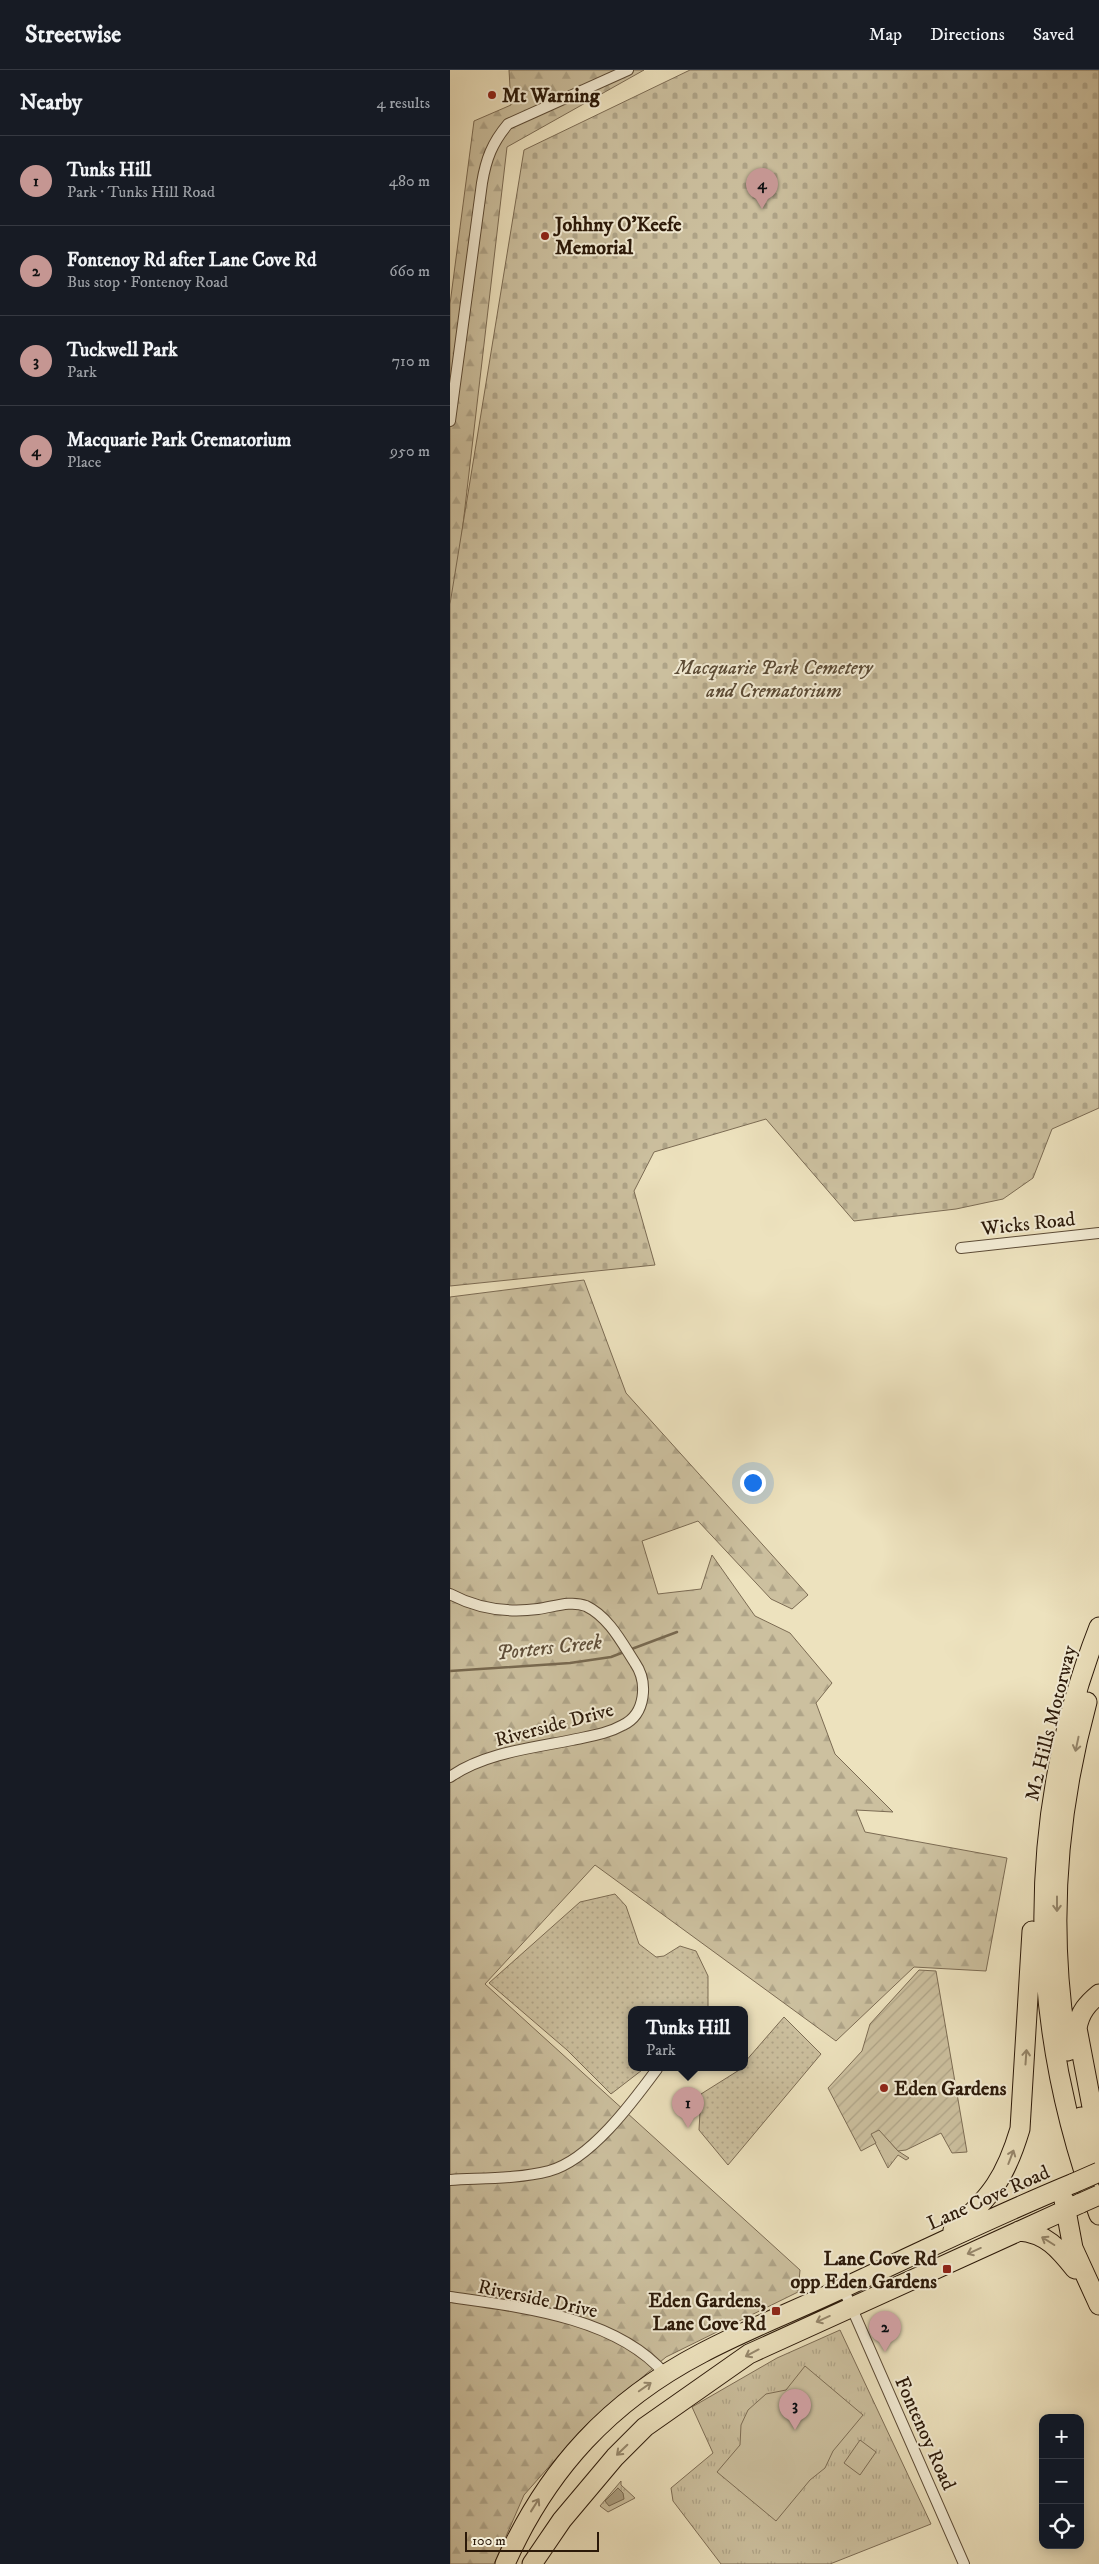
<!DOCTYPE html>
<html lang="en">
<head>
<meta charset="utf-8">
<style>
  body { margin:0; font-family:"IM FELL DW Pica",serif; background:#242831; color:#f1f3f6 }
  .controls { position:absolute; right:15px; bottom:15px; display:grid; overflow:hidden; border-radius:10px; box-shadow:0 2px 12px #0003 }
  .controls button { width:45px; height:45px; display:grid; place-items:center; padding:0; border:0; border-bottom:1px solid #363941; background:#171b24; color:#f1f3f6; font:25px sans-serif }
  .scale { position:absolute; left:15px; bottom:12px; width:134px; box-sizing:border-box; padding-left:5px; border:2px solid #2b1909; border-top:0; font-size:14px; line-height:18px; white-space:nowrap; color:#2b1909; -webkit-text-stroke:4px #f3ecd5; paint-order:stroke }
  .you { position:absolute; left:302px; top:1412px; width:18px; height:18px; margin:-12px; border:4px solid #fff; border-radius:50%; background:#1a73e8; box-shadow:0 0 0 8px #1a73e833 }
  .badge { display:grid; place-items:center; width:32px; height:32px; border-radius:50%; background:#c59692; color:#111; font-size:16px; font-weight:700 }
  .pin { position:absolute; translate:-50% -41px; filter:drop-shadow(0 1px 2px #0008) }
  .pin::after { content:''; position:absolute; top:26px; width:18px; height:15px; background:inherit; clip-path:polygon(0 0,100% 0,50% 100%) }
  .popup { position:absolute; left:178px; top:1936px; width:120px; height:65px; box-sizing:border-box; display:grid; place-content:center; border-radius:10px; background:#171b24; filter:drop-shadow(0 1px 4px #0005); font-size:16px; white-space:nowrap; color:#9ea1a6 }
  .popup b { font-size:19px; color:#f1f3f6 }
  .popup::after { content:''; position:absolute; left:50%; top:100%; margin-left:-10px; border:10px solid transparent; border-top-color:#171b24 }
  .list { margin:0; padding:0; list-style:none }
  h2 { display:flex; justify-content:space-between; align-items:center; height:65px; margin:0; padding:0 20px; font-size:21px }
  h2 small { font-size:16px; font-weight:400; color:#9ea1a6 }
  .list li { display:grid; grid-template-columns:32px 1fr auto; gap:15px; align-items:center; box-sizing:border-box; height:90px; padding:0 20px; border-top:1px solid #363941 }
  .list b { display:block; font-size:19px; white-space:nowrap }
  .list p { margin:0; font-size:16px; white-space:nowrap; color:#9ea1a6 }
  .list em { font-size:16px; font-style:normal; color:#9ea1a6 }
  .icon { flex:none; width:28px; height:28px; fill:none; stroke:currentColor; stroke-width:2; stroke-linecap:round; stroke-linejoin:round }
  .map { position:relative; flex:none; width:649px; height:2494px; overflow:hidden }
  header { display:flex; align-items:center; gap:30px; box-sizing:border-box; height:70px; padding:0 25px; background:#171b24; border-bottom:1px solid #363941 }
  header strong { font-size:24px }
  nav { display:flex; gap:28px; margin-inline-start:auto; font-size:18px }
  main { display:flex }
  aside { flex:1; background:#171b24 }
  .map>svg:first-child { display:block }
  .grass { fill:url(#grass-dots); stroke:#7c6c54 }
  .forest { fill:url(#forest-firs); stroke:#7c6c54 }
  .cemetery { fill:url(#cemetery-stones); stroke:#7c6c54 }
  .park { fill:url(#park-tufts); stroke:#7c6c54 }
  .garden { fill:url(#garden-furrows); stroke:#7c6c54 }
  .pitch { fill:#ccc09f; stroke:#7c6c54 }
  .water { fill:#ab9e80; stroke:#786950 }
  .lines { fill:none; stroke-linecap:round; stroke-linejoin:round }
  .stream { stroke:#786950; stroke-width:2.5 }
  .street-casing { stroke:#5c4b36; stroke-width:12 }
  .highway-casing { stroke:#2b1909; stroke-width:21 }
  .street { stroke:#f3ecd5; stroke-width:10 }
  .highway { stroke:#ede2be; stroke-width:19 }
  .highway-bridge-casing { stroke:#2b1909; stroke-width:21; stroke-linecap:butt }
  .highway-bridge { stroke:#ede2be; stroke-width:19 }
  .oneway { stroke:#96886d }
  .poi-dot { fill:#8f2418; stroke:#f3ecd5; stroke-width:2 }
  .labels { text-anchor:middle; stroke-width:4; stroke-linejoin:round; paint-order:stroke }
  .poi-label { font-size:20px; font-weight:bold; fill:#2b1909; stroke:#f3ecd5; text-anchor:start }
  .park-label { font-size:20px; font-style:italic; fill:#5b4b36; stroke:#f3ecd5 }
  .street-label { font-size:20px; fill:#2b1909; stroke:#f3ecd5 }
  .water-label { font-size:21px; font-style:italic; fill:#5e4e39; stroke:#f3ecd5 }
</style>
</head>
<body>
<header>
<strong>Streetwise</strong>
<nav><a>Map</a><a>Directions</a><a>Saved</a></nav>
</header>
<main>
<aside>
<h2>Nearby<small>4 results</small></h2>
<ul class="list">
<li><span class="badge">1</span><div><b>Tunks Hill</b><p>Park · Tunks Hill Road</p></div><em>480 m</em></li>
<li><span class="badge">2</span><div><b>Fontenoy Rd after Lane Cove Rd</b><p>Bus stop · Fontenoy Road</p></div><em>660 m</em></li>
<li><span class="badge">3</span><div><b>Tuckwell Park</b><p>Park</p></div><em>710 m</em></li>
<li><span class="badge">4</span><div><b>Macquarie Park Crematorium</b><p>Place</p></div><em>950 m</em></li>
</ul>
</aside>
<div class="map">
<svg width="649" height="2494" viewBox="0 0 649 2494">
  <defs>
    <pattern id="grass-dots" width="8" height="8" patternUnits="userSpaceOnUse" patternTransform="scale(1.25)"><rect width="8" height="8" fill="#ccc09f"/><path d="M2 2h.1M6 6h.1" fill="none" stroke="#afa488" stroke-width="1.8" stroke-linecap="round"/></pattern>
    <pattern id="forest-firs" width="22" height="20" patternUnits="userSpaceOnUse" patternTransform="scale(1.25)"><rect width="22" height="20" fill="#ccc09f"/><path d="M5 1l3.5 6h-7zM16 11l3.5 6h-7z" fill="#afa488"/></pattern>
    <pattern id="cemetery-stones" width="16" height="16" patternUnits="userSpaceOnUse" patternTransform="scale(1.25)"><rect width="16" height="16" fill="#ccc09f"/><path d="M2 7V4a2 2 0 0 1 4 0v3zM10 15v-3a2 2 0 0 1 4 0v3z" fill="#afa488"/></pattern>
    <pattern id="park-tufts" width="24" height="20" patternUnits="userSpaceOnUse" patternTransform="scale(1.25)"><rect width="24" height="20" fill="#ccc09f"/><path d="M3 7l-1-3M5 7V3M7 7l1-3M15 17l-1-3M17 17v-4M19 17l1-3" fill="none" stroke="#afa488"/></pattern>
    <pattern id="garden-furrows" width="10" height="10" patternUnits="userSpaceOnUse" patternTransform="scale(1.25)"><rect width="10" height="10" fill="#ccc09f"/><path d="M-1 1l2-2M0 10L10 0M9 11l2-2" fill="none" stroke="#afa488"/></pattern>
  </defs>
  <rect width="100%" height="100%" fill="#ede2be"/>
  <filter id="stains"><feTurbulence type="fractalNoise" baseFrequency=".004" numOctaves="4"/><feColorMatrix values="0 0 0 0 .2 0 0 0 0 .09 0 0 0 0 .02 0 0 0 .5 -.17"/></filter>
  <radialGradient id="worn" r=".72"><stop offset=".6" stop-color="#630" stop-opacity="0"/><stop offset="1" stop-color="#630" stop-opacity=".3"/></radialGradient>
  <!-- grass -->
  <path class="grass" d="M165 1824 176 1836 189 1874 206 1887 214 1886 230 1876 246 1881 258 1906V1939H182V1997H196L161 2024 117 1980 39 1913 130 1832Z
    M334 1947 371 1984 278 2095 249 2060 251 2024 294 1997V1993Z"/>
  <!-- forest -->
  <path class="forest" d="M59 0H194L57 77 0 566V234L24 51 61 35Z
    M134 1210 176 1323 358 1525 342 1539 321 1529 248 1451 192 1471 208 1524 251 1519 262 1485 305 1546 340 1563 382 1613 366 1633 385 1684 443 1742 406 1740 415 1762 557 1788 536 1901 464 1897 386 1971 145 1795 35 1914 350 2200 348 2222 216 2287 134 2357 74 2425 44 2494H0V1227Z"/>
  <!-- cemetery -->
  <path class="cemetery" d="M240 0H649V1038L602 1059 583 1108 553 1129 506 1139 404 1151 316 1049 204 1082 184 1121 205 1195 0 1216V534L74 80Z"/>
  <!-- park -->
  <path class="park" d="M429 2059 448 2081 459 2088 456 2090 448 2085 438 2098 420 2063Z
    M390 2260 481 2454 380 2494H271L223 2431 221 2418 263 2383 242 2337 327 2288Z
    M171 2411V2415L185 2428 158 2442 150 2436Z"/>
  <!-- garden -->
  <path class="garden" d="M469 1900 486 1901 517 2082 502 2083 491 2063 456 2080 448 2081 429 2060 421 2064 426 2073 411 2081 378 2018 412 1981 420 1954Z"/>
  <!-- pitch -->
  <path class="pitch" d="M355 2296 413 2345 383 2381 375 2398 360 2410 326 2451 267 2402 290 2375 291 2355 298 2340 316 2324 336 2320Z
    M410 2370 426 2382 410 2405 394 2393Z"/>
  <!-- water -->
  <path class="water" d="M168 2418 173 2423 174 2429 159 2436 155 2431Z"/>
  <g class="lines">
    <!-- stream -->
    <path class="stream" d="M179 1580 227 1562
      M0 1601 120 1593 161 1587 174 1582"/>
    <defs>
      <path id="street" d="M0 351 32 113C36 89 42 73 58 54L178 0
        M511 1178 649 1163
        M0 1524C28 1539 57 1543 88 1539 103 1537 121 1530 136 1536 159 1547 172 1573 185 1593 198 1612 196 1644 173 1655 157 1664 140 1666 122 1670 82 1678 34 1683 0 1707
        M0 2110C32 2108 68 2109 99 2101 140 2090 182 2033 207 1999
        M393 2218 514 2494
        M0 2227C71 2237 166 2247 215 2304"/>
      <path id="highway" d="M649 1557C574 1749 577 1952 649 2145
        M618 1981C598 1865 606 1746 637 1632
        M631 2047 649 2101
        M647 2063 627 1958C630 1942 637 1934 649 1924
        M614 2130 623 2178 649 2235
        M503 2160C541 2128 556 2106 570 2059L582 1861
        M569 2161C596 2163 609 2179 625 2199
        M55 2494C97 2399 160 2331 252 2283 297 2259 347 2240 393 2218 470 2182 546 2145 624 2113
        M82 2494 112 2450 165 2387 195 2357 299 2284 631 2133"/>
    </defs>
    <!-- street casing -->
    <use href="#street" class="street-casing"/>
    <!-- highway casing -->
    <use href="#highway" class="highway-casing"/>
    <!-- street -->
    <use href="#street" class="street"/>
    <!-- highway -->
    <use href="#highway" class="highway"/>
    <defs>
      <path id="highway-bridge" d="M624 2113 649 2102
        M631 2133 649 2125"/>
    </defs>
    <!-- highway-bridge casing -->
    <use href="#highway-bridge" class="highway-bridge-casing"/>
    <!-- highway-bridge -->
    <use href="#highway-bridge" class="highway-bridge"/>
  </g>
  <!-- one-way arrows -->
  <defs><path id="oneway-shaft" d="M-6 0H5M1.5-3L5.5 0L1.5 3" fill="none" stroke-width="1.6" stroke-linecap="round" stroke-linejoin="round" transform="scale(1.25)"/></defs>
  <g class="oneway">
    <use href="#oneway-shaft" transform="translate(627 1674) rotate(102)"/>
    <use href="#oneway-shaft" transform="translate(607 1834) rotate(90)"/>
    <use href="#oneway-shaft" transform="translate(576 1987) rotate(-86)"/>
    <use href="#oneway-shaft" transform="translate(561 2087) rotate(-69)"/>
    <use href="#oneway-shaft" transform="translate(598 2171) rotate(-148)"/>
    <use href="#oneway-shaft" transform="translate(524 2181) rotate(156)"/>
    <use href="#oneway-shaft" transform="translate(373 2249) rotate(156)"/>
    <use href="#oneway-shaft" transform="translate(302 2283) rotate(152)"/>
    <use href="#oneway-shaft" transform="translate(195 2317) rotate(-35)"/>
    <use href="#oneway-shaft" transform="translate(172 2380) rotate(136)"/>
    <use href="#oneway-shaft" transform="translate(85 2435) rotate(-58)"/>
  </g>
  <!-- markers -->
  <g class="poi-dot">
    <circle cx="42" cy="25" r="5"/>
    <circle cx="95" cy="166" r="5"/>
    <circle cx="434" cy="2018" r="5"/>
    <rect x="492" y="2194" width="10" height="10" rx="2.5"/>
    <rect x="321" y="2236" width="10" height="10" rx="2.5"/>
  </g>
  <g class="labels">
    <!-- poi labels -->
    <g class="poi-label">
      <text x="52" y="32">Mt Warning</text>
      <text x="105" y="161">Johhny O'Keefe<tspan x="105" dy="23">Memorial</tspan></text>
      <text x="444" y="2025">Eden Gardens</text>
      <text x="487" y="2195" text-anchor="end">Lane Cove Rd<tspan x="487" dy="23">opp Eden Gardens</tspan></text>
      <text x="316" y="2237" text-anchor="end">Eden Gardens,<tspan x="316" dy="23">Lane Cove Rd</tspan></text>
    </g>
    <!-- park labels -->
    <g class="park-label">
      <text x="324" y="604">Macquarie Park Cemetery<tspan x="324" dy="23">and Crematorium</tspan></text>
    </g>
    <!-- street labels -->
    <g class="street-label">
      <text transform="translate(578 1153) rotate(-6)" y="7">Wicks Road</text>
      <text transform="translate(600 1653) rotate(-76)" y="7">M2 Hills Motorway</text>
      <text transform="translate(104 1654) rotate(-15)" y="7">Riverside Drive</text>
      <text transform="translate(538 2127) rotate(-24)" y="7">Lane Cove Road</text>
      <text transform="translate(88 2228) rotate(12)" y="7">Riverside Drive</text>
      <text transform="translate(476 2363) rotate(66)" y="7">Fontenoy Road</text>
    </g>
    <!-- water labels -->
    <g class="water-label">
      <text transform="translate(99 1577) rotate(-6)" y="7">Porters Creek</text>
    </g>
  </g>
  <rect width="100%" height="100%" filter="url(#stains)"/>
  <rect width="100%" height="100%" fill="url(#worn)"/>
</svg>
<div class="controls">
<button>+</button>
<button>−</button>
<button><svg class="icon" aria-label="locate" viewBox="0 0 24 24"><circle cx="12" cy="12" r="6"/><path d="M12 2v4M12 18v4M2 12h4M18 12h4"/></svg></button>
</div>
<div class="scale">100 m</div>
<div class="you"></div>
<div class="pin badge" style="left:238px;top:2058px">1</div>
<div class="popup"><b>Tunks Hill</b>Park</div>
<div class="pin badge" style="left:435px;top:2282px">2</div>
<div class="pin badge" style="left:345px;top:2360px">3</div>
<div class="pin badge" style="left:312px;top:139px">4</div>
</div>
</main>
</body>
</html>
